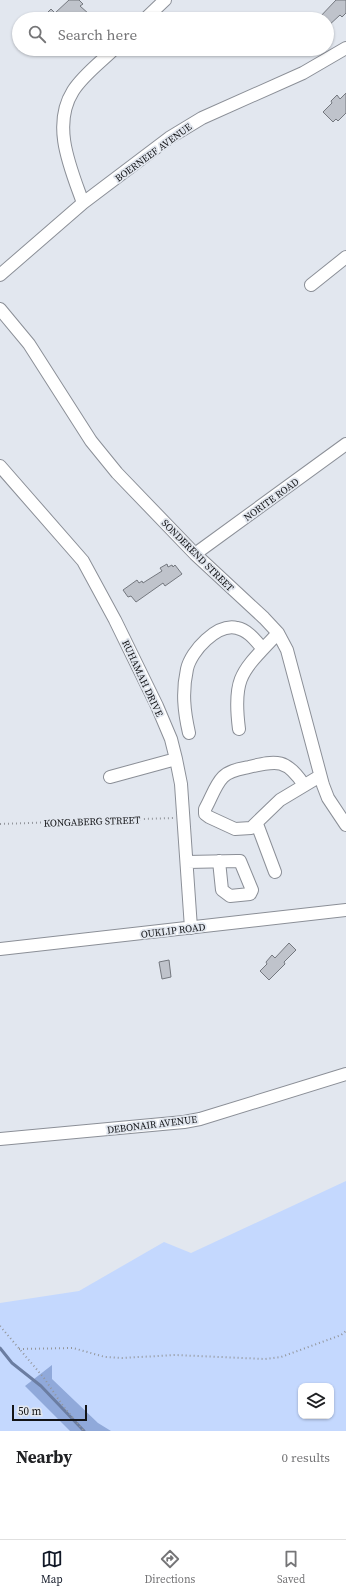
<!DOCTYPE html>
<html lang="en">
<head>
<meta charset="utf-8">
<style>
  body { margin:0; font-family:"Source Serif 4",serif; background:#f6f6f6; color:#202124 }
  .controls { position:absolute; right:12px; bottom:12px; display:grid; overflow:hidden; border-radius:8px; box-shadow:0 1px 3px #0004 }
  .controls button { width:36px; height:36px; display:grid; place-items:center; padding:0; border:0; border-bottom:1px solid #e0e0e0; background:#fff; color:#202124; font:20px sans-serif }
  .scale { position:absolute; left:12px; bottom:10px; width:75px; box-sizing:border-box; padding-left:4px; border:2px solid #131417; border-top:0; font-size:11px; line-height:14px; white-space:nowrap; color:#131417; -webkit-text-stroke:3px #e2e7ef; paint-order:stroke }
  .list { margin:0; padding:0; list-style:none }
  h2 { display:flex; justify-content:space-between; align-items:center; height:52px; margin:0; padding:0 16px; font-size:17px }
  h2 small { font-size:13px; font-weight:400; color:#757577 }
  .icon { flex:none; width:22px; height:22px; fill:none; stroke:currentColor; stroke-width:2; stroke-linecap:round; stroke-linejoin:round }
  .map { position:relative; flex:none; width:346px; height:1431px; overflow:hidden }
  .search { position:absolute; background:#fff; box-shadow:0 1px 3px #0004; left:12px; right:12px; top:12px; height:44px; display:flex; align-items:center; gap:10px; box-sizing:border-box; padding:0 14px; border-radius:22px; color:#757577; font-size:15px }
  .sheet { height:108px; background:#fff }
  nav { display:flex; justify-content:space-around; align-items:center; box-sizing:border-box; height:56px; border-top:1px solid #e0e0e0; background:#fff; font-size:11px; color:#757577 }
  nav a { display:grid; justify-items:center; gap:2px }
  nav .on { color:#111827 }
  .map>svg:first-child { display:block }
  .green { fill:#c4d8fe; fill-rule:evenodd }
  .forest { fill:#90a9da }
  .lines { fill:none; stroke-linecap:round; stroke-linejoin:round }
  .stream { stroke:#6b7da1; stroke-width:3 }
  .building { fill:#bfc3cb; stroke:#74787f }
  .minor-casing { stroke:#8b8f97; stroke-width:14 }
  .path { stroke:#93969c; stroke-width:2; stroke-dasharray:1 3; stroke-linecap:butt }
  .minor { stroke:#fff; stroke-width:12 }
  .labels { text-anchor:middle; stroke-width:3.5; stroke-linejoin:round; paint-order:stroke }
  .street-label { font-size:10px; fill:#131417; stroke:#e2e7ef }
</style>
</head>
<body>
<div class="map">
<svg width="346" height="1431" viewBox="0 0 346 1431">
  <rect width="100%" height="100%" fill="#e2e7ef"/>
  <!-- green -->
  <path class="green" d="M346 1181V1431H0V1303L79 1291 164 1242 191 1253ZM301 1386H331V1416H301Z"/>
  <!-- forest -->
  <path class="forest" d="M52 1365V1379L98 1423 111 1431H70L25 1386Z"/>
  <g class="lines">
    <!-- stream -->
    <path class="stream" d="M0 1348 12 1363 41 1386 84 1431"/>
  </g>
  <!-- building -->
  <path class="building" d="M69 0H79L83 4 80 6 89 14 84 19H41L51 9 55 13Z
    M336 0H346V13L342 17 340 15 327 27V19H318Z
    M346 93V113L338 121 336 119 333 122 323 112 332 103 331 101 337 95 340 99Z
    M167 564 168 567 172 565 173 567 175 565 182 574 165 586 163 583 136 602 131 596 128 597 123 590 137 580 139 583 142 581 143 583 146 581 162 571 160 568Z
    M289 943 296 950 284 962 285 964 269 980 260 971 267 964 266 962 272 955 275 958Z
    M169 960 171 977 162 979 159 962Z"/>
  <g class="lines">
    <defs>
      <path id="minor" d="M145 19 165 0
        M83 203C71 169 51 126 73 91 83 75 101 62 114 49
        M0 275 83 203 169 138 202 118 303 73 346 48
        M311 285 346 257
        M0 309 29 344 91 441 117 473 195 554 264 618 278 633 287 650 323 785 328 798 346 825
        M0 466 83 561 115 620 157 706 171 739 176 759 181 784 191 928
        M195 554 346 444
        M239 729C232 675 243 671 278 633
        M189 733C184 711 182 692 187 669 191 651 217 623 237 628 248 630 256 641 263 649
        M110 777 176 759
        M304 785C287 759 277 760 249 767 240 769 230 770 223 777 215 785 211 799 205 809V814L209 817 235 829 251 828 280 800 320 776
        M257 824 275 872
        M187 862 237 861H240L252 890 250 894 230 896 222 890 219 861
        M0 949 346 910
        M0 1139 184 1122 200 1119 346 1074"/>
    </defs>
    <!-- minor casing -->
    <use href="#minor" class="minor-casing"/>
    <!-- path -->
    <path class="path" d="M0 824 173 818
      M0 1326 44 1378 63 1406 84 1431
      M19 1349 73 1348 105 1357 122 1358 175 1355 265 1359 281 1357 341 1335 346 1331"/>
    <!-- minor -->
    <use href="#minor" class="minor"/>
  </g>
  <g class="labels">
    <!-- street labels -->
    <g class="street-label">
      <text transform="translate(153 152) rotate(-36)" y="4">BOERNEEF AVENUE</text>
      <text transform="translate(271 499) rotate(-36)" y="4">NORITE ROAD</text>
      <text transform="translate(198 555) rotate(45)" y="4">SONDEREND STREET</text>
      <text transform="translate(143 678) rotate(65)" y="4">RUHAMAH DRIVE</text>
      <text transform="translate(92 821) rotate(-2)" y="4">KONGABERG STREET</text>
      <text transform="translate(173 930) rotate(-7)" y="4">OUKLIP ROAD</text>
      <text transform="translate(152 1124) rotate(-7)" y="4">DEBONAIR AVENUE</text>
    </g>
  </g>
</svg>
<div class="controls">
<button><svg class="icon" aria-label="layers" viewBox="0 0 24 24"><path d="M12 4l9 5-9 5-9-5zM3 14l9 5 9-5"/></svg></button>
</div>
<div class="scale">50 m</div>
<div class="search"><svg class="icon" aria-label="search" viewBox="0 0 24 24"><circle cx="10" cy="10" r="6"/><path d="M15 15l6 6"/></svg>Search here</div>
</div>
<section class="sheet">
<h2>Nearby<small>0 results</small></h2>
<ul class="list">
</ul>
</section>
<nav>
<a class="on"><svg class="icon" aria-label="map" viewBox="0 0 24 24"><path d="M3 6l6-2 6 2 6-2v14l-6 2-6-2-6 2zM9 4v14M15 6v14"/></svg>Map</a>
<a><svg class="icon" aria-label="directions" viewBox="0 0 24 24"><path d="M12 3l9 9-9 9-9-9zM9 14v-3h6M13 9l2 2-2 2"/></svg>Directions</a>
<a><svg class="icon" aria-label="saved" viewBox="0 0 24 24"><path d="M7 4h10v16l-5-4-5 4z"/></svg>Saved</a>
</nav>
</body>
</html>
